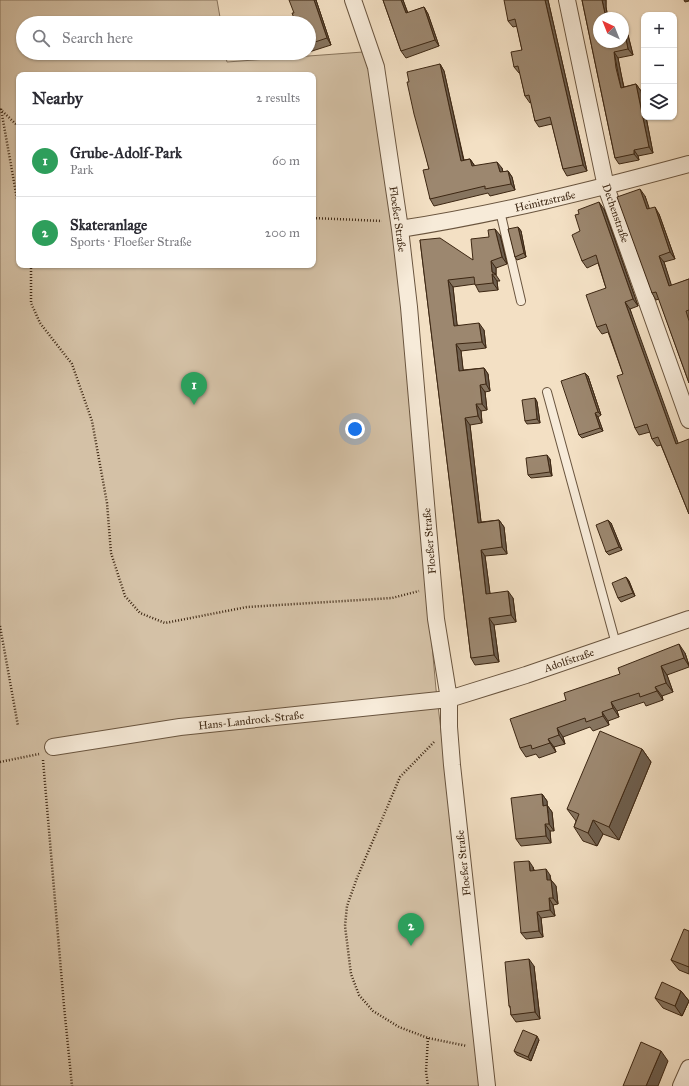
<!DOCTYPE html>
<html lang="en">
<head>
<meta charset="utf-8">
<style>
  body { margin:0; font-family:"IM FELL Great Primer",serif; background:#f7f7f7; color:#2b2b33 }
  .controls { position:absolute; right:12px; top:12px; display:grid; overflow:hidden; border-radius:8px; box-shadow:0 1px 3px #0004 }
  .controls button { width:36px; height:36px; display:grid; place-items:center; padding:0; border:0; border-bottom:1px solid #e1e1e2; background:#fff; color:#2b2b33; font:20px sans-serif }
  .compass { position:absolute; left:593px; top:12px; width:36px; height:36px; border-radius:50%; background:#fff; box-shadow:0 1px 3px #0004; rotate:317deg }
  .you { position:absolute; left:355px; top:429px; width:14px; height:14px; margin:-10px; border:3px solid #fff; border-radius:50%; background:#1a73e8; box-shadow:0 0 0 6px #1a73e833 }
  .badge { display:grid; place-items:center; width:26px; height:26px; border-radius:50%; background:#8f2418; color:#fff; font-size:13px; font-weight:700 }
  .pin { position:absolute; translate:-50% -33px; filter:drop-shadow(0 1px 2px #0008) }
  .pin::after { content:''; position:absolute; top:21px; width:14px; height:12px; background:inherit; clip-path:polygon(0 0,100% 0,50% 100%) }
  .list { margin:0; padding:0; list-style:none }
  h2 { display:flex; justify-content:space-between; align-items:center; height:52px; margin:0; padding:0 16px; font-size:17px }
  h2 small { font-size:13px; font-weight:400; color:#7c7c81 }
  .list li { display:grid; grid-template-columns:26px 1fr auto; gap:12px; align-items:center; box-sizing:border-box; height:72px; padding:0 16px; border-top:1px solid #e1e1e2 }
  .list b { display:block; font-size:15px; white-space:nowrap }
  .list p { margin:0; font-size:13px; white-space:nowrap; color:#7c7c81 }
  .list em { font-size:13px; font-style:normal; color:#7c7c81 }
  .icon { flex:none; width:22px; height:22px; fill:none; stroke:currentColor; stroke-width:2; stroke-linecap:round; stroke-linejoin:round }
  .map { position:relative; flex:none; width:689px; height:1086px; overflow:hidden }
  .search { position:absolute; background:#fff; box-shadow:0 1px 3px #0004; left:16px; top:16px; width:300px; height:44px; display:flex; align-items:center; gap:10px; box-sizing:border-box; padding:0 14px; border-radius:22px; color:#7c7c81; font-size:15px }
  .panel { position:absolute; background:#fff; box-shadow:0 1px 3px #0004; left:16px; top:72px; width:300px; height:196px; border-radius:8px }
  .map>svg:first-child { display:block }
  .green { fill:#d4c1a6; stroke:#88745c; fill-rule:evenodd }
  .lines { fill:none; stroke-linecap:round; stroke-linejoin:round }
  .service-casing { stroke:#6a553f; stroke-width:10 }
  .minor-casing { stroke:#6a553f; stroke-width:18 }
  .path { stroke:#3d2713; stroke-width:2.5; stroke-dasharray:1 2; stroke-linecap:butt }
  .service { stroke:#f7ebd9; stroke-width:8 }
  .minor { stroke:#f7ebd9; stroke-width:16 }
  .wall { fill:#86745f; stroke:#3d2713 }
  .shaded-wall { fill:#6d5e4e; stroke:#3d2713 }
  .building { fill:#9c876f; stroke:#3d2713 }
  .labels { text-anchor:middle; stroke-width:3; stroke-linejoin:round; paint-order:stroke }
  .street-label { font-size:11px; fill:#3d2713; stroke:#f7ebd9 }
</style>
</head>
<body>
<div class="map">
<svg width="689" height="1086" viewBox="0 0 689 1086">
  <rect width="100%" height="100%" fill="#f3e0c4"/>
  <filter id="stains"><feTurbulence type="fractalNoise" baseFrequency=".005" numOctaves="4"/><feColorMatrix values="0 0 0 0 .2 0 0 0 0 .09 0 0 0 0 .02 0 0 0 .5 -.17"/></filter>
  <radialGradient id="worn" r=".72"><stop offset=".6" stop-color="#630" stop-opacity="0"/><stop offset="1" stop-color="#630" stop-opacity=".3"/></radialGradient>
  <!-- green -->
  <path class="green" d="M0 0H217L221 23H23V53H225L227 62 363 52 372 71 393 213 436 689 462 905 480 1086H0ZM19 75H313V265H19Z"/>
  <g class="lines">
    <defs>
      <path id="service" d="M500 211 521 301
        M547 392 616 644"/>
      <path id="minor" d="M353 0 376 67 400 229 409 307 436 619 449 699V727L452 765 487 1086
        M567 0 606 187 689 420
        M400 229C497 214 593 190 689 164
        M53 747 180 727 449 699 526 675 689 619
        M681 1086 689 1068"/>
    </defs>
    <!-- service casing -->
    <use href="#service" class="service-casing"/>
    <!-- minor casing -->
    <use href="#minor" class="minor-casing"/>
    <!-- path -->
    <path class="path" d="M0 109 19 127
      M1 109 19 210
      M313 218 382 221
      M31 265V303L40 323 72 364 92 421 107 503 111 553 125 596 140 613 165 623 247 607 392 598 419 591
      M0 626 18 726
      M434 742 400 777 357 878 347 906 345 926 351 974 359 995 373 1011 399 1027 428 1038 467 1046
      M43 760 64 1006 72 1086
      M0 762 39 754
      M428 1038 426 1071 428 1086"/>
    <!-- service -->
    <use href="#service" class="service"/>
    <!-- minor -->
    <use href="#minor" class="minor"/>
  </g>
  <!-- wall -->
  <path class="wall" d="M316 0 331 45 309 52V23Z
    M383 0H403L408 13 424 7 428 14 439 46 406 58 401 51Z
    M548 0 587 171 567 176 563 169 552 124 539 127 535 121 531 102 530 103 525 96 520 73H519L514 67 522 50 517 26 513 27 508 21Z
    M582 0H606V7L608 18H599V42H623V29H624L628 35 633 55 618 58 621 74 624 87 636 84 641 91 644 107V117H646L653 153 638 156 639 160 619 164 615 158Z
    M684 0H689V1L685 2Z
    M296 53H306L297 56Z
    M440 64 444 71 464 160 470 159 475 166 502 168 503 172 508 171 512 177 515 190 490 196 488 193 434 206 430 199 429 169 409 82Z
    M645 196 649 209 659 214 675 259 664 262 671 286 689 279V383L659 299 656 300 652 293Z
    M604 209 638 306 630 309 689 514 661 445 657 446 652 439 650 432 639 435 635 428 623 374 608 332 602 334 597 327 606 288 598 263 587 268 582 261 580 231Z
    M518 227 521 231 526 257 517 260 515 257Z
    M500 235 507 264 496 268V275L500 281H497L498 290 479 292 475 284 453 287 457 325 484 330 486 348 461 351 463 370 484 368 488 374 490 391 485 392 487 410 481 411 482 423 470 425 481 522 499 520 504 527 507 554 485 556 490 594 513 598 516 622 494 625 499 662 475 665 471 658 420 240 473 260Z
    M588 376 601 415 598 417 603 431 582 438 579 435Z
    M535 398 537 402 540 423 527 424 525 421Z
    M550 459 552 476 531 478 528 475Z
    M611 523 622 550 609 555 606 552Z
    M626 577 629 581 635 596 621 602 618 598Z
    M685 653 689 665V667L667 675 673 692 662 696 663 700 646 706 644 702 617 711 619 717 608 721 609 725 593 731 590 727 563 737 565 744 554 747 556 752 539 758 536 754 526 757 520 748 566 700Z
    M642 749 651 762 619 840 603 834 597 846 583 841 574 827 576 821 567 809Z
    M542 794 547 801V805L552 812 554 831H550L551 843 521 846 516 839Z
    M533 867 534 870 550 875 551 880 556 886 558 904 553 905 555 916 541 918 543 937 526 939 521 933Z
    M689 931V974L679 970 671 960Z
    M534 966 540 1019 516 1022 511 1015V1009L509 1006Z
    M681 991 689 1001 682 1016 663 1008 655 998Z
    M539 1040 531 1061 517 1055 514 1051Z"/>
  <!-- shaded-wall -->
  <path class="shaded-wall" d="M314 0H316L331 45 327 38Z
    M401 0H403L410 20 406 13Z
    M545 0H548L587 171 583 165Z
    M602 0H606V7L608 18H606Z
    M424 7 428 14 439 46 435 40Z
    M624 29 628 35 633 55 628 49Z
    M614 52 618 58 625 94 621 88Z
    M440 64 444 71 465 167 461 161Z
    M636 84 641 91 644 107V117H646L653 153 649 147Z
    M634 150 638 156 639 160 634 154Z
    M470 159 474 165 476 173 472 166Z
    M497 162 502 168 504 179 500 172Z
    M508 171 512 177 515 190 511 184Z
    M640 189 645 196 652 216 647 209Z
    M599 202 604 209 638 306 633 299Z
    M655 207 659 214 675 259 670 252Z
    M518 227 521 231 526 257 524 253Z
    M495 229 500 235 507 264 502 257Z
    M659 256 664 262 674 293 669 286Z
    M491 261 496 268V275L492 272Z
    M492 274 497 281 498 290 493 283Z
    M448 280 453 287 458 333 454 326Z
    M625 302 630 309 681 451 676 444Z
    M479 323 484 330 486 348 482 342Z
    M456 344 461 351 464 377 459 371Z
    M484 368 488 374 490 391 486 384Z
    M585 373 588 376 601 415 598 412Z
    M480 385 485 392 487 410 482 404Z
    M535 398 537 402 540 423 537 419Z
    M476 404 481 411 482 423 478 416Z
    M595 413 598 417 603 431 600 428Z
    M465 418 470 425 482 530 478 523Z
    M547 455 550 459 552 476 550 472Z
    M499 520 504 527 507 554 502 547Z
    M608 520 611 523 622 550 619 547Z
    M481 550 485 556 491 601 486 594Z
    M626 577 629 581 635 596 633 593Z
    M508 591 513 598 516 622 511 615Z
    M489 618 494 625 499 662 494 655Z
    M679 644 685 653 689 666 684 658Z
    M661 666 667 675 673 692 666 683Z
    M655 687 662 696 663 700 657 691Z
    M611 702 617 711 619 717 613 708Z
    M602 712 608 721 609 725 603 716Z
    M557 728 563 737 565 744 559 735Z
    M548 739 554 747 556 752 550 743Z
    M642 749 651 762 619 840 609 827Z
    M542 794 547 801 548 813 543 806Z
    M547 805 552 812 554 831 549 824Z
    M593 820 603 834 597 846 588 833Z
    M545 824 550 831 551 843 546 836Z
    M529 861 533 867 534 877 530 871Z
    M546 869 550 875 551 887 547 880Z
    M551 880 556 886 558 904 553 898Z
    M549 898 553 905 555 916 550 910Z
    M537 912 541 918 543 937 539 931Z
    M529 959 534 966 540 1019 535 1012Z
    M681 991 689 1001 682 1016 675 1006Z
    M537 1036 539 1040 531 1061 528 1057Z
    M661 1051 668 1061 658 1086H646Z"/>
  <!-- building -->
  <path class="building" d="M289 0H314L327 38 309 44V23H288L295 21 292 13H294Z
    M383 0H401L406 13 424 7 435 40 401 51Z
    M504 0H545L583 165 563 169 550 117 535 121 529 95 525 96 518 66 514 67 511 52 522 50 515 19 508 21Z
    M582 0H602L606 18H599V42H623V29H624L628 49 614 52 616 68 621 88 636 84 649 147 634 150V154L615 158Z
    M440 64 461 161 470 159 472 166 497 162 500 172 508 171 511 184 485 189V186L430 199 423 170 429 169 414 114 407 82H409L407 72Z
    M640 189 647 209 655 207 670 252 659 256 669 286 689 279V310L686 311 689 321V383L656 292 652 293 617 197Z
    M599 202 633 299 625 302 676 444 689 439V514L658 437 652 439 647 424 635 428 617 376 623 374 606 324 597 327 586 295 606 288 596 255 582 261 572 235 580 231 575 215 579 214 578 210Z
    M518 227 524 253 515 257 508 229Z
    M495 229 502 257 491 261 492 272 496 274H492L493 283 475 285 474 277 448 280 454 326 479 323 482 342 456 344 459 371 484 368 486 384 480 385 482 404H476L478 416 465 418 478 523 499 520 502 547 481 550 486 594 508 591 511 615 489 618 494 655 471 658 420 240 440 238 473 260 471 239 489 237 488 230Z
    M585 373 598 412 595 413 600 428 579 435 561 381Z
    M535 398 537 419 525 421 522 400Z
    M547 455 550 472 528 475 526 458Z
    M608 520 619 547 606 552 596 525Z
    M626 577 633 593 618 598 612 583Z
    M679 644 684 658 661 666 666 683 655 687 657 691 640 697 639 693 611 702 613 708 602 712 603 716 586 722 585 718 557 728 559 735 548 739 550 743 532 749 531 745 520 748 510 719 566 700 564 693 620 674 618 668Z
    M600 731 642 749 609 827 593 820 588 833 574 827 579 814 567 809Z
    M542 794 543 806 547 805 549 824H545L546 836 516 839 511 798Z
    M529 861 530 871 546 869 547 880H551L553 898H549L550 910 537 912 539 931 521 933 514 862Z
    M684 929 689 931V967L671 960Z
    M529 959 535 1012 511 1015 510 1006H509L505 962Z
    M662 982 681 991 675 1006 655 998Z
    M523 1030 537 1036 528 1057 514 1051Z
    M641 1042 661 1051 646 1086H623Z"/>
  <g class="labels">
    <!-- street labels -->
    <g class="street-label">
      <text transform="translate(545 201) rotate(-13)" y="4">Heinitzstraße</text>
      <text transform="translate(616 213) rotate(71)" y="4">Dechenstraße</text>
      <text transform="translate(398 219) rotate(82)" y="4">Floeßer Straße</text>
      <text transform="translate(429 541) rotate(-95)" y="4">Floeßer Straße</text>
      <text transform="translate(569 660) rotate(-19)" y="4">Adolfstraße</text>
      <text transform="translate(251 720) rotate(-6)" y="4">Hans-Landrock-Straße</text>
      <text transform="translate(463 863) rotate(-96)" y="4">Floeßer Straße</text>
    </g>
  </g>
  <rect width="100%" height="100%" filter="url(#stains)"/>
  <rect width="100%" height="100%" fill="url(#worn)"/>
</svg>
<div class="controls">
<button>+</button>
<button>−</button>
<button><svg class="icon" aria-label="layers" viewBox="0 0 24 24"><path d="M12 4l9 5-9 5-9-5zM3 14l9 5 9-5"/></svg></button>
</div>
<svg class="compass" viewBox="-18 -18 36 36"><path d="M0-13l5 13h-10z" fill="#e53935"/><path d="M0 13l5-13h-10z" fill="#7c7c81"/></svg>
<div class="you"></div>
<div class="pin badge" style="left:194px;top:405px;background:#2e9e5b">1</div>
<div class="pin badge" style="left:411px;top:946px;background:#2e9e5b">2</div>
<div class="search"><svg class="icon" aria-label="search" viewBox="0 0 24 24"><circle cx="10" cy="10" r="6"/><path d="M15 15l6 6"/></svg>Search here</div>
<section class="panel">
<h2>Nearby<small>2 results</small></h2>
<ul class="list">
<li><span class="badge" style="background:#2e9e5b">1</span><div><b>Grube-Adolf-Park</b><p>Park</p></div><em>60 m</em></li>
<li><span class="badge" style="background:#2e9e5b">2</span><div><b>Skateranlage</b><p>Sports · Floeßer Straße</p></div><em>200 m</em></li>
</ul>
</section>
</div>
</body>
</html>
